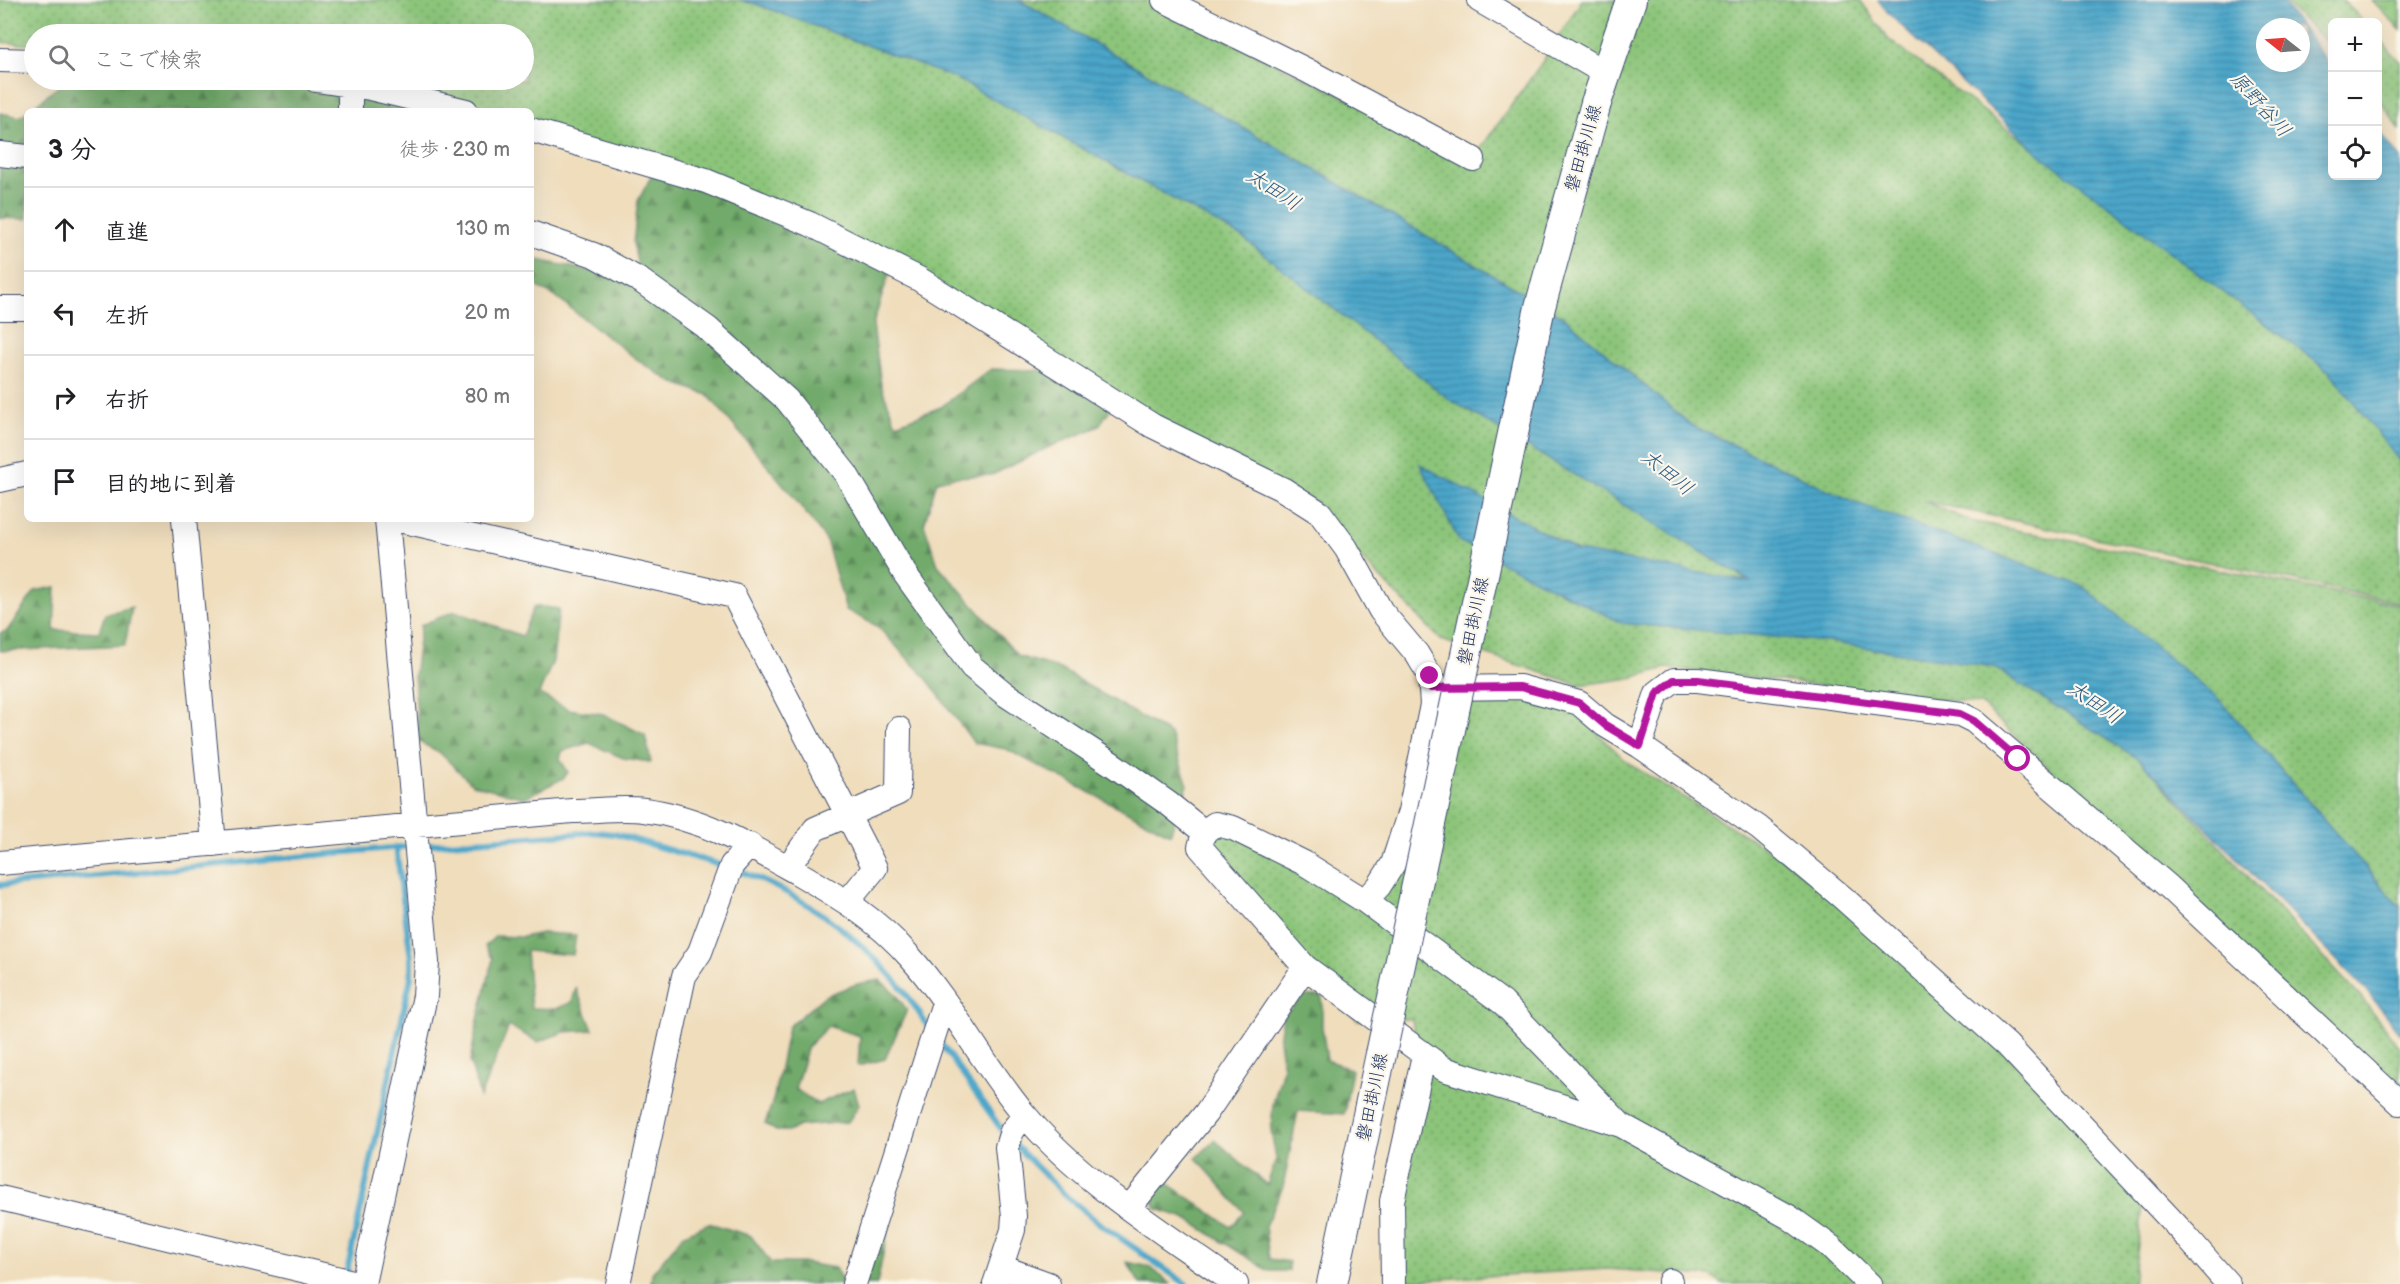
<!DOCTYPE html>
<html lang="ja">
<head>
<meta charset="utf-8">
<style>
  body { margin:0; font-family:"Balsamiq Sans","Klee One",sans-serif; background:#f2f2f2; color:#202124 }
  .controls { position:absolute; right:18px; top:18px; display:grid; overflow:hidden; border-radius:9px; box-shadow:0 6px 24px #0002 }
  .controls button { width:54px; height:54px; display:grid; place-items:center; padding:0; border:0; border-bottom:2px solid #e0e0e0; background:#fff; color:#202124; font:30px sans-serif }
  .compass { position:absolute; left:2256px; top:18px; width:54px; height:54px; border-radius:50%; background:#fff; box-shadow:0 6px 24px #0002; rotate:287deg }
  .stop { position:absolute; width:18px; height:18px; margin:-14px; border:4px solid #b5179e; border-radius:50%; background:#fff }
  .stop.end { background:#b5179e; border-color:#fff; box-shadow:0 2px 6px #0008 }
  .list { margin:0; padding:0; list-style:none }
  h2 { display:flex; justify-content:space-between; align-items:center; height:78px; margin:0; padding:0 24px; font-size:26px }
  h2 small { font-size:20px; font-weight:400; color:#757577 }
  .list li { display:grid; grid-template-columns:39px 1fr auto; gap:18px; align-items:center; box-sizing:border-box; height:84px; padding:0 24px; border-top:2px solid #e0e0e0 }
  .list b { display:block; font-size:22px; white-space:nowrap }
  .list em { font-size:20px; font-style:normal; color:#757577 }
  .icon { flex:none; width:33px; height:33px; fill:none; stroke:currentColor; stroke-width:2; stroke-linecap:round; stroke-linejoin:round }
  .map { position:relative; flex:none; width:2400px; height:1284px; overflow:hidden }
  .search { position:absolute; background:#fff; box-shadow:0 6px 24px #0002; left:24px; top:24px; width:510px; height:66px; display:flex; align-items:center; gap:15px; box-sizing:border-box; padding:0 21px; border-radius:33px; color:#757577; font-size:22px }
  .panel { position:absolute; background:#fff; box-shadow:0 6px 24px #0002; left:24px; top:108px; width:510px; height:414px; border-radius:9px }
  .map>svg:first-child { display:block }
  .grass { fill:url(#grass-dots); stroke:#547a6c; stroke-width:1.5 }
  .forest { fill:url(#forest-firs); stroke:#466c64; stroke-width:1.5 }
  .park { fill:url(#park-tufts); stroke:#547a6c; stroke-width:1.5 }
  .water { fill:url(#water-rules); stroke:#346a94; stroke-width:1.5; fill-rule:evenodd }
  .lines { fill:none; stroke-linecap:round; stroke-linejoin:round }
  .stream { stroke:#4ca6c9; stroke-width:6 }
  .minor-casing { stroke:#3b496c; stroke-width:26 }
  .major-casing { stroke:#3b496c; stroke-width:32 }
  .minor { stroke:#fff; stroke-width:24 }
  .major { stroke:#fff; stroke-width:30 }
  .major-bridge-casing { stroke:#3b496c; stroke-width:32; stroke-linecap:butt }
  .major-bridge { stroke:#fff; stroke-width:30 }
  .route { stroke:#b5179e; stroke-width:8 }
  .labels { text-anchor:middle; stroke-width:4.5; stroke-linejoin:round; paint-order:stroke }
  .street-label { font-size:18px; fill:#1b2f5e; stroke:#fbf7ec }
  .water-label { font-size:20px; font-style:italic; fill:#2c5983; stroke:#fbf7ec }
</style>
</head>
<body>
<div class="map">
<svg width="2400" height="1284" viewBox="0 0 2400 1284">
  <defs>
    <pattern id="grass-dots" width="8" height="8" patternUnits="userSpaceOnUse" patternTransform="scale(1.5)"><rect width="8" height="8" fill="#8cc57a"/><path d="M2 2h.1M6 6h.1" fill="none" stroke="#72a067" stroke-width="1.8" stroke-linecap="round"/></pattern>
    <pattern id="forest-firs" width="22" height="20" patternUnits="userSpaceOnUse" patternTransform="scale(1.5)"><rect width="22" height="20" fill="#71aa6a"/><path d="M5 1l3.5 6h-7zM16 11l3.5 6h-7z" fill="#5c8b5a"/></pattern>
    <pattern id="park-tufts" width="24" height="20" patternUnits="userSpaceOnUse" patternTransform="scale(1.5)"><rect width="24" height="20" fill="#8cc57a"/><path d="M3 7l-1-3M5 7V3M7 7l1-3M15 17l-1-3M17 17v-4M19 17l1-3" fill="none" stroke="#72a067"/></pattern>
    <pattern id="water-rules" width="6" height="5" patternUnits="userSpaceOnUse" patternTransform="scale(1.5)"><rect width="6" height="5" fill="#4ca6c9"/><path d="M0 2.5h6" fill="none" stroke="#3e88a6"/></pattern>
  </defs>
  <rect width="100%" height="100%" fill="#fbf7ec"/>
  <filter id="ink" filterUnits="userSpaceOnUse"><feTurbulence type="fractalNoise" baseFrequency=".0167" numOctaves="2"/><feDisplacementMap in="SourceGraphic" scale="12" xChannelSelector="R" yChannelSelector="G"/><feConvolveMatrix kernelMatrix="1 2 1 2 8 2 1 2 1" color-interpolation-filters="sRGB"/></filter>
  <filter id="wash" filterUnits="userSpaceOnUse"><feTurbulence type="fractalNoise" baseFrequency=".008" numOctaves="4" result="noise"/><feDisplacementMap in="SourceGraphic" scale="24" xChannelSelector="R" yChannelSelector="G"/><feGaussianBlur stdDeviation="1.35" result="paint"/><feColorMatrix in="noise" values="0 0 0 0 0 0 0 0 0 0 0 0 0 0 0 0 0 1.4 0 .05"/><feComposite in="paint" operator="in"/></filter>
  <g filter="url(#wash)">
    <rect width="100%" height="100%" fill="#efddbc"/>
    <!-- grass -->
    <path class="grass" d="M0 0H739L756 4 957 79 1242 237 1449 399 1753 583 1577 551 1421 465 1459 541 1622 623 1829 642 1994 667 2140 760 2363 1000 2400 1048V1105L1981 704 1666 668 1631 678 1580 685 1441 640 1312 508 775 209 531 132V111H465L365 80H524V34H34V45L0 42Z
      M1019 0H1145L1473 159 1543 61 1582 0H1860L1888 39 2331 373 2400 462V603L1923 501 1970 521 2400 605V907L2221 701 1854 502 1691 425 1565 318 1280 149Z
      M2282 0H2343L2364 22H2332V47Z
      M2378 38 2400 62V130L2378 97Z
      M1478 688 1561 697 1628 763 1784 859 1922 969 2145 1191 2133 1284H1722L1711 1276 1607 1269 1404 1281 1396 1183 1419 1075 1412 1019 1357 1020 1200 847 1215 824 1365 901Z"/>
    <!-- forest -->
    <path class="forest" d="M107 80H343L456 111H28L64 82Z
      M27 111V219L0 218V113L20 117Z
      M656 167 892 265 873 324 881 385 896 424 941 407 991 369 1041 370 1094 389 1115 402 1098 427 1049 447 992 475 954 477 937 481 924 524 938 565 1018 656 1060 669 1170 734 1188 785 1170 834 1006 749 974 743 927 679 877 626 846 610 826 540 792 495 708 395 672 382 643 364 554 296 531 283 532 259 641 281 633 243 638 201Z
      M56 587 54 630 99 632 105 614 132 607 125 645 0 651V633L7 631 35 591Z
      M534 606 559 609 553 661 539 694 568 709 603 714 645 735 651 762 623 758 589 743 562 751 560 759 568 772 564 778 524 798 472 784 439 752 419 742 414 676 421 625 455 611 522 636Z
      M542 933 576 935 573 955 526 951 531 1008 556 1009 572 1002 576 988 593 1030 564 1032 538 1042 509 1026 480 1097 470 1061 478 1020 493 959 485 946 496 936 522 937Z
      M880 980 896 994 907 1010 885 1059 858 1066 860 1036 828 1026 808 1046 795 1089 818 1104 854 1088 859 1105 848 1122 799 1126 790 1131H776L765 1124 774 1097 788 1027 825 996 857 984Z
      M1304 996H1322V1027L1327 1060 1352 1070 1344 1114 1298 1111 1283 1187 1265 1226 1269 1259 1289 1262V1271H1269L1185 1218 1156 1209 1150 1193 1156 1175 1231 1227 1244 1212 1196 1158 1215 1140 1267 1185 1276 1159 1271 1131 1273 1104 1283 1068 1279 1040 1283 1016Z
      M709 1223 751 1236 771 1263H805L835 1268 844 1284H651L652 1273 684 1234Z
      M878 1227 888 1229 877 1284H859Z
      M1127 1262 1150 1267 1171 1284H1140Z"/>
    <!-- park -->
    <path class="park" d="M2372 0H2400V30Z"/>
    <!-- water -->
    <path class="water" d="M739 0H1019L1280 149 1565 318 1691 425 1854 502 2082 586 2221 701 2400 907V1034L2367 991 2140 760 1994 667 1829 642 1622 623 1459 541 1420 464 1577 551 1751 582 1449 399 1242 237 957 79 756 4Z
      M1878 0H2281L2332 69V176H2378V129L2400 159V462L2331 373 2038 153 1890 15ZM2265 27H2301V63H2265Z"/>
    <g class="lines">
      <!-- stream -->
      <path class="stream" d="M422 845 595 832 615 834 727 867
        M737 870C800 894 849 928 894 979 908 994 918 1012 929 1028
        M0 885 412 846
        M939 1041 1004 1133
        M1015 1145 1066 1196 1099 1223 1186 1284
        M346 1276 411 977V958L396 847"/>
    </g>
  </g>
  <g filter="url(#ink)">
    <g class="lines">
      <defs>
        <path id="minor" d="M1164 0 1306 70 1473 159
          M1479 0 1605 73
          M0 60 34 61
          M316 80 370 88 466 111
          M350 111V85
          M531 130 706 181 810 224 919 279 1153 426 1284 490 1320 513 1346 548 1381 611 1417 654 1430 676 1432 705 1410 811 1393 864 1379 886 1365 901
          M0 154 27 157
          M531 233 594 255 641 281 707 328 787 400 846 474 905 574 972 667 1005 694 1112 764 1169 804 1204 832
          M0 308H27
          M0 480 27 474
          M184 519 214 844
          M395 519 734 596 875 868 847 902
          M1441 688 1520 687 1579 703 1605 725 1640 746 1759 828 1842 897 2007 1045 2187 1237 2228 1284
          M1640 746 1657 693 1674 680H1698L1960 714 1974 721 2169 887 2400 1103
          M0 863 572 811C595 811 621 807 644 810 701 817 750 846 798 873 841 898 877 919 910 957 953 1005 983 1065 1024 1114 1082 1183 1163 1232 1236 1284
          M788 867 815 829 898 793 899 729
          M1621 1125 1503 1003 1365 901 1304 863 1233 828 1215 824 1204 832 1200 847 1305 967 1444 1069 1621 1125 1789 1217 1831 1247 1869 1284
          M0 1198 361 1284
          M1129 1208 1206 1113 1305 967
          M1001 1267 1048 1284
          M363 1284 425 996 427 962 387 519
          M618 1284 684 976 700 952 732 865 750 845
          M854 1284 944 1003
          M995 1284 1013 1230 1014 1216 1007 1147 1012 1131 1025 1115
          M1393 1284 1392 1201 1424 1055
          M1670 1284V1281"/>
        <path id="major" d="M1596 103 1631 0
          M1332 1284 1381 1054"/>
      </defs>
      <!-- minor casing -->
      <use href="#minor" class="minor-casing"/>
      <!-- major casing -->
      <use href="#major" class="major-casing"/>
      <!-- minor -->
      <use href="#minor" class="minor"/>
      <!-- major -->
      <use href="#major" class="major"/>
      <defs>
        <path id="major-bridge" d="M1381 1054 1540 307 1596 103"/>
      </defs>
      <!-- major-bridge casing -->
      <use href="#major-bridge" class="major-bridge-casing"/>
      <!-- major-bridge -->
      <use href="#major-bridge" class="major-bridge"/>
    </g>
  </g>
  <g class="lines" filter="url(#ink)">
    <!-- route -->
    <path class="route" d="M1430 676 1431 688 1520 687 1561 698 1579 703 1605 725 1640 746 1657 693 1674 680H1698L1960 714 1974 721 2018 759"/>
  </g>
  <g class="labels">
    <!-- street labels -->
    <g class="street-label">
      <text transform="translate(1583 148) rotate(-74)" y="6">磐田掛川線</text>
      <text transform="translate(1473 621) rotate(-78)" y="6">磐田掛川線</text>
      <text transform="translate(1372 1097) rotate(-78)" y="6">磐田掛川線</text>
    </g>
    <!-- water labels -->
    <g class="water-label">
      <text transform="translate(2261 104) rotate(48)" y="7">原野谷川</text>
      <text transform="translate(1274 189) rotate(33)" y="7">太田川</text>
      <text transform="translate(1668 472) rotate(39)" y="7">太田川</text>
      <text transform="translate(2095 702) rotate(34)" y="7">太田川</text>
    </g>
  </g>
</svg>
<div class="controls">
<button>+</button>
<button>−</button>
<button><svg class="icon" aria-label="locate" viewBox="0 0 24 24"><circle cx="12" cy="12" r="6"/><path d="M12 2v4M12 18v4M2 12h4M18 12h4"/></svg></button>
</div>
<svg class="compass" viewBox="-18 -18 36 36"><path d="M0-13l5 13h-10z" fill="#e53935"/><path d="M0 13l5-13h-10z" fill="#757577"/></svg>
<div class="stop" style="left:2018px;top:759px"></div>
<div class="stop end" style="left:1430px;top:676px"></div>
<div class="search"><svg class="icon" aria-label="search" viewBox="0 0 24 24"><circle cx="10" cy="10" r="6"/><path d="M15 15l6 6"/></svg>ここで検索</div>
<section class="panel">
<h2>3 分<small>徒歩 · 230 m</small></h2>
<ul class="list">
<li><svg class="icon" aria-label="ahead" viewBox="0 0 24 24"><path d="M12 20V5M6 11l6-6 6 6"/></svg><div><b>直進</b></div><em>130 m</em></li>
<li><svg class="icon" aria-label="left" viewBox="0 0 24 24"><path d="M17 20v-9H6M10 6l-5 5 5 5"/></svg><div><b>左折</b></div><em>20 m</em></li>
<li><svg class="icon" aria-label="right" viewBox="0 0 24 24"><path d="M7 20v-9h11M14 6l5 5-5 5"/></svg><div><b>右折</b></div><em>80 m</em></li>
<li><svg class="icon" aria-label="arrive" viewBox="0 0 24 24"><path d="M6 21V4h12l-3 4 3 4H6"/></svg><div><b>目的地に到着</b></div></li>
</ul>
</section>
</div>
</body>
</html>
